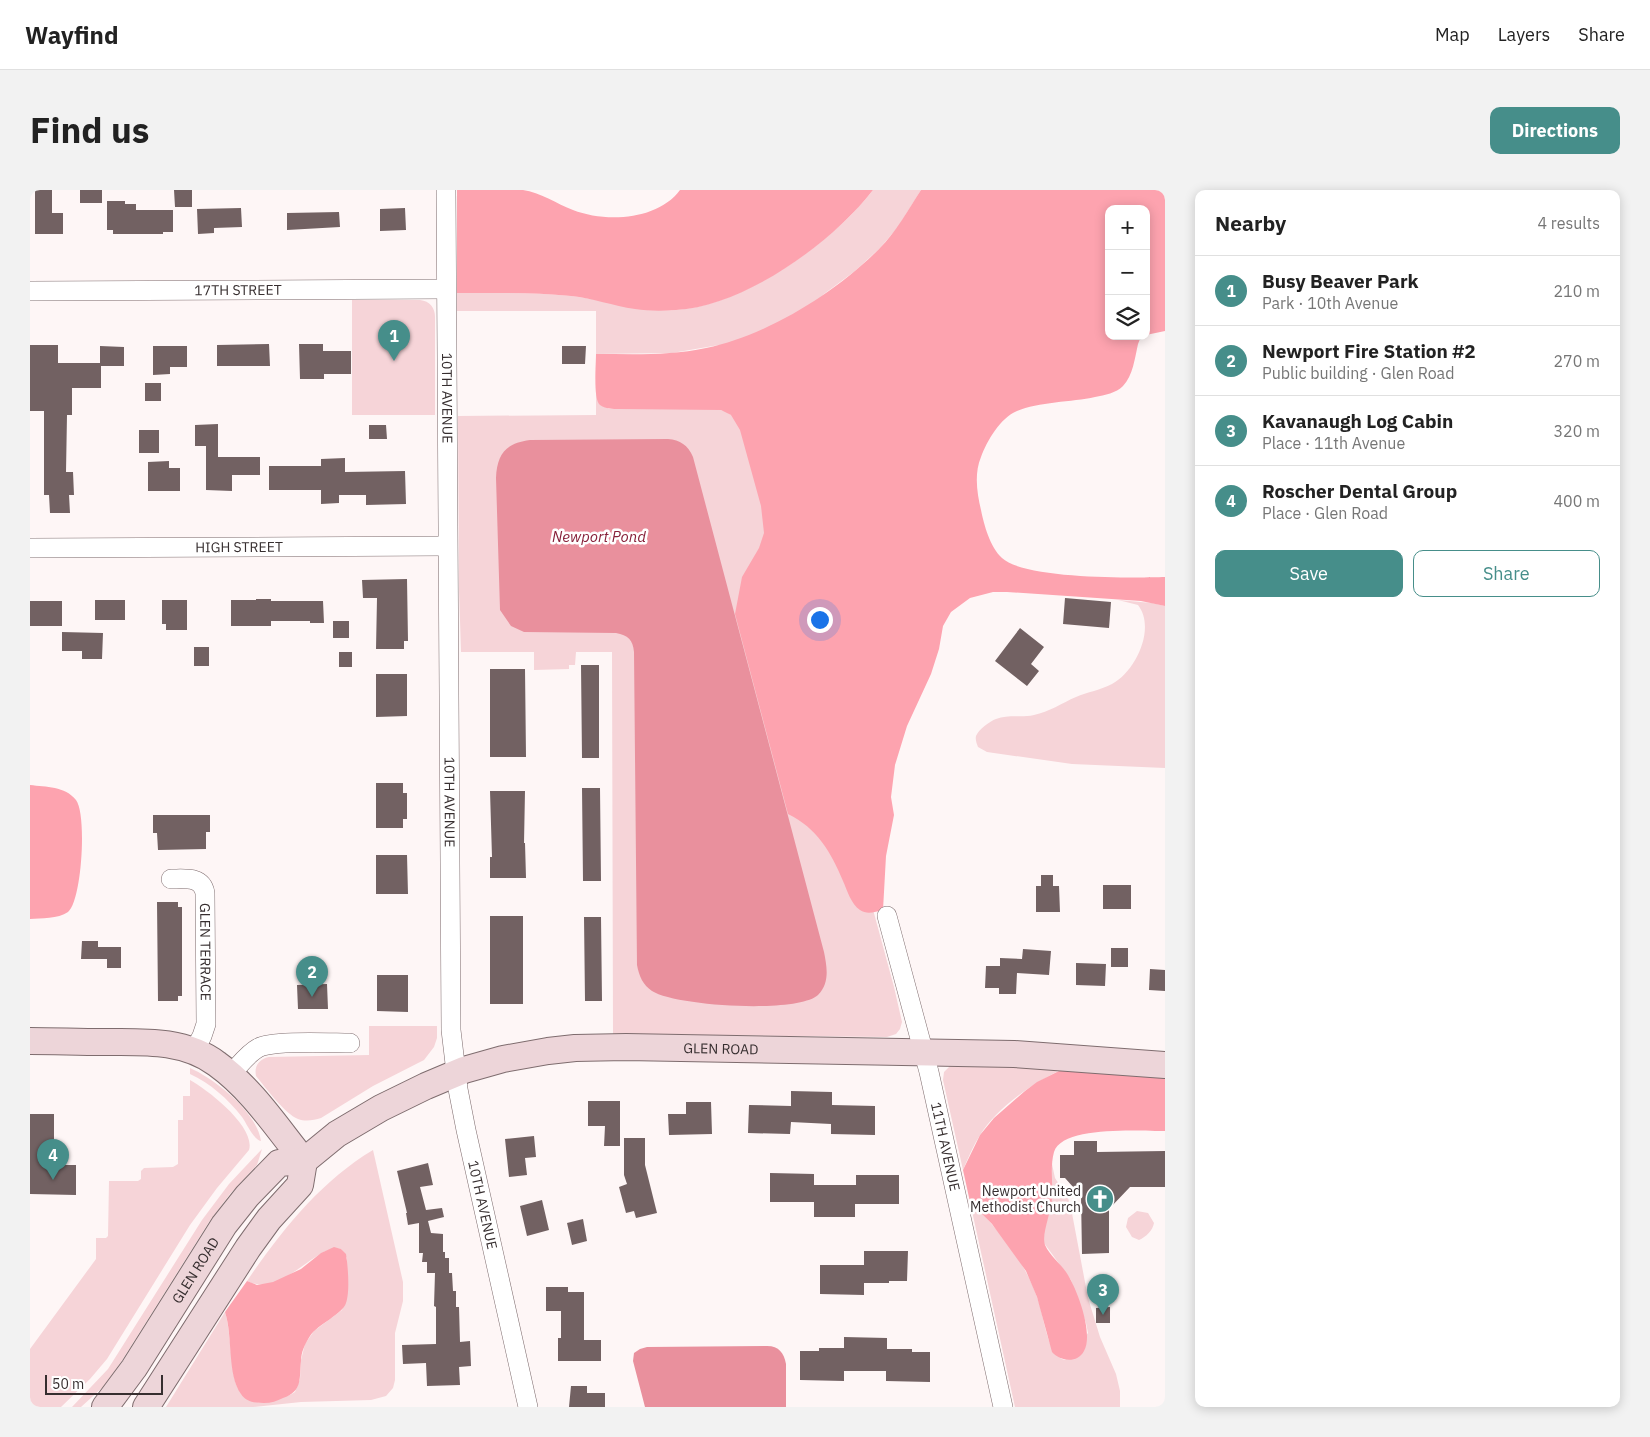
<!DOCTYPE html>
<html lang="en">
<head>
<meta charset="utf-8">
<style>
  body { margin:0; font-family:"IBM Plex Sans",sans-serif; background:#f2f2f2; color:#222 }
  .controls { position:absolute; right:15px; top:15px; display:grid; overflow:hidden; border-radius:10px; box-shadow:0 2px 12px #0003 }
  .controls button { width:45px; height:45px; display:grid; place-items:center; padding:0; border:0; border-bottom:1px solid #e0e0e0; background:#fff; color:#222; font:25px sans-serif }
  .scale { position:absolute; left:15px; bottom:12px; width:118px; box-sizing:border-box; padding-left:5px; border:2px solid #362e2f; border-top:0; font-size:14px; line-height:18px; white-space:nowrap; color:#362e2f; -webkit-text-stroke:4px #fff; paint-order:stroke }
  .you { position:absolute; left:789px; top:429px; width:18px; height:18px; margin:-12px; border:4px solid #fff; border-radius:50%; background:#1a73e8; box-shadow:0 0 0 8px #1a73e833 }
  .badge { display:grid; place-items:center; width:32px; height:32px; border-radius:50%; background:#468e8a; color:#fff; font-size:16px; font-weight:700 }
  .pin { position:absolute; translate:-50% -41px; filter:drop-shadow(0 1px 2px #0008) }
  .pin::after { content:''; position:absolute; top:26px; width:18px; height:15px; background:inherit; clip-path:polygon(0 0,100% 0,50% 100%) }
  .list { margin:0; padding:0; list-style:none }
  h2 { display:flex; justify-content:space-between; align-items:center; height:65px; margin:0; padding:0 20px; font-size:21px }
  h2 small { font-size:16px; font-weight:400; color:#767676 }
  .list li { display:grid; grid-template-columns:32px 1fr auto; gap:15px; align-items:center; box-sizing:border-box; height:70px; padding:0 20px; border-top:1px solid #e0e0e0 }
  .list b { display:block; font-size:19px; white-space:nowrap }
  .list p { margin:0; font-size:16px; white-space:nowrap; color:#767676 }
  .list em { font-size:16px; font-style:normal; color:#767676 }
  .actions { display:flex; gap:10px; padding:15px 20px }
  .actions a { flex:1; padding:11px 0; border:1px solid #468e8a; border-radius:10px; text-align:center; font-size:18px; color:#468e8a }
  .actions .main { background:#468e8a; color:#fff }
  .icon { flex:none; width:28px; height:28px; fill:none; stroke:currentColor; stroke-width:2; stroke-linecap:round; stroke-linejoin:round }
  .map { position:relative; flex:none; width:1135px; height:1217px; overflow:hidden; border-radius:10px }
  header { display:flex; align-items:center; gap:30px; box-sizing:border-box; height:70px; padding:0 25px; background:#fff; border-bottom:1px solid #e0e0e0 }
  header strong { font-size:24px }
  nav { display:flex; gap:28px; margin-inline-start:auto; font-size:18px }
  .intro { display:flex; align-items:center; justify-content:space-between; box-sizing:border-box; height:120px; padding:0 30px }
  h1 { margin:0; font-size:35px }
  .button { padding:12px 22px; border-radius:10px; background:#468e8a; color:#fff; font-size:18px; font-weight:700 }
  main { display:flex; gap:30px; padding:0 30px }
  aside { flex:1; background:#fff; border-radius:10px; box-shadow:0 2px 12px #0003 }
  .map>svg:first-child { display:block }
  .green { fill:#f6d4d8 }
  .forest { fill:#fda3af }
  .water { fill:#e9909d }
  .building { fill:#726162 }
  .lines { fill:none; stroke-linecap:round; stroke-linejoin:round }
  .street-casing { stroke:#7e6c6e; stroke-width:20 }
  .secondary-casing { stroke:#7e6c6e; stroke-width:28 }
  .street { stroke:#fff; stroke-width:19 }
  .secondary { stroke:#edd5d9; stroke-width:26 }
  .labels { text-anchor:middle; stroke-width:5; stroke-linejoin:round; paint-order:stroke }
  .street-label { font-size:14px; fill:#362e2f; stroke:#fff }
  .poi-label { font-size:14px; fill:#362e2f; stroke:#fff; text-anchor:end }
  .water-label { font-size:15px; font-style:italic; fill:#87203a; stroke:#fff }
</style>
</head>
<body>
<header>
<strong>Wayfind</strong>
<nav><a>Map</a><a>Layers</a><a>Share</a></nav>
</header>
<div class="intro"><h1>Find us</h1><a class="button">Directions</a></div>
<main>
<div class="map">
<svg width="1135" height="1217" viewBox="0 0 1135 1217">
  <rect width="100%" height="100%" fill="#fef6f6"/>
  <!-- green -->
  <path class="green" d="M843 0H891L868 37 850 58 825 81 794 104 709 225 864 797 872 832 870 839 866 844 857 847 583 844 582 462H546L545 475H539V479L504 480V462H431L429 399 428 226 566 225V201L569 213 579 219H687L695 221 701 225 689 155 642 163 566 164V121H427V103C465 103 504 102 541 106 579 110 607 122 646 120 713 116 803 52 843 0Z
    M322 110H390C400 111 405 118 405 127V225H322Z
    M1088 410 1122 413 1135 416V578L1042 574 957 562 948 557C947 554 945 550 946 546 948 540 960 531 966 529 979 524 992 528 1004 525 1019 522 1032 513 1046 507 1057 502 1071 500 1082 494 1106 481 1126 438 1108 415Z
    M339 836H407V848L404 857 394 870 343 896 291 928C284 930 276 932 268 929 255 924 235 897 226 886 224 876 229 869 239 867L339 865Z
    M921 875 1038 877C1008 889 968 916 950 945 943 956 938 968 933 980L913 890 914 882Z
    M160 878C185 889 227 922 231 951 223 949 217 934 212 927 198 909 180 893 160 884Z
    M160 890C178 900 226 937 219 960L187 998 160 1035 77 1169 60 1189 31 1217H0V1159L66 1069V1048H76L78 1046 79 991H108L111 989V981L114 978 143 977 148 974V930H153V906H160Z
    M232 959 227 975 200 1004 179 1032 91 1172 73 1197 51 1217H42L78 1179 172 1030 199 994Z
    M343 960 373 1092V1111L365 1143V1190L363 1198 356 1206 341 1210 271 1212 223 1217H136L195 1122C201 1139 201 1192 209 1200 213 1206 223 1209 229 1213L260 1205 265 1202 270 1189 271 1170 275 1154 284 1141 312 1120 317 1105V1068L311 1059C286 1052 253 1109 217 1091 251 1041 291 991 343 960Z
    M1022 974 1025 988 1038 1008 1041 1018 1058 1108 1070 1147 1086 1184 1090 1201V1217H985L940 1012C970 1040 997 1074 1009 1113 1014 1128 1018 1167 1035 1170L1058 1143 1056 1133 1041 1090 1014 1053V1042L1022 1006Z
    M1107 1021 1118 1023 1124 1033C1123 1040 1116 1047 1109 1050L1102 1047 1096 1037 1098 1028Z"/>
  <!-- forest -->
  <path class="forest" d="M427 0C447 0 474 0 493 0 510 2 527 14 543 20 576 33 628 30 650 0H843C802 53 715 116 646 120 632 121 618 121 605 119 583 116 563 108 541 106 504 102 465 103 427 103Z
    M891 0H1132L1135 2V141L1116 145V19H1079V146H1115L1110 149 1108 154C1105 167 1103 186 1093 196 1086 203 1075 205 1065 207 1042 212 1008 212 987 221 970 228 957 251 951 267 944 284 947 303 951 320 954 335 960 357 972 368 994 389 1102 388 1135 387V416L1111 411 977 402H963L940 408 921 422 913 436 909 459 901 484 877 536 865 575 861 607 864 625 856 666 853 720C845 722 837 725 830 720 821 714 817 700 813 691 801 662 787 638 758 624L705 424 712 387 729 358 734 343 731 316 710 240 701 225 691 220 589 219C583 219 575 219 570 215 563 209 566 175 566 164 602 164 640 166 676 158 738 145 805 103 849 59 866 42 878 20 891 0Z
    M0 595C16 597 35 596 46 610 57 624 52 711 38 722 28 729 11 728 0 729Z
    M1037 877 1135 884V941C1112 941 1032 935 1024 962 1020 976 1023 993 1022 1007 1022 1021 1011 1044 1015 1055 1020 1066 1030 1073 1036 1082 1047 1098 1064 1144 1054 1161 1047 1174 1030 1171 1022 1162L1007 1107 996 1081 962 1034 940 1012 933 980 950 945 964 928 995 901 1007 892Z
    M304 1057 311 1059 316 1064C318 1076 320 1102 316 1113 313 1124 288 1134 280 1146 275 1154 271 1162 271 1171 269 1189 273 1201 253 1208 247 1211 241 1213 234 1213 225 1213 216 1212 211 1204 197 1185 203 1146 195 1122L217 1091 227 1095 243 1092 271 1079 291 1063Z"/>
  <!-- water -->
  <path class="water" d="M638 249C650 250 658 255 663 267L794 762C797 777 800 793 788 805 767 824 645 816 622 801 613 795 609 786 607 775L604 462C603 450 598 445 586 443L494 442 481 436 470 420 466 288C467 264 476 253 500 250Z
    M737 1156C749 1156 754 1163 756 1174V1217H615L603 1171 604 1163 610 1159 617 1157Z"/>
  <!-- building -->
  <path class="building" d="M5 0H22V23H33V44H5Z
    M50 0H72V13H50Z
    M144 0H162V17H145Z
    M77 11H95V14H106V20H143V42H133V44H83V40H77Z
    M211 18 212 37 184 38V43L168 44 167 19Z
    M375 18 376 40 350 41V19Z
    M309 22 310 37 257 40V23Z
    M239 154 240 176H187V155Z
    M269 154H293V161H321V184H294V189H270Z
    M0 155H28V173H70V156L94 157V176H71V198H42V225H37L36 282H43L44 305H39L40 323H20L19 305H14V221H0Z
    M123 156H157V177H140V184L123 185Z
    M532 156H556L555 174H532Z
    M115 193H131V211H115Z
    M188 234V267H230V285H202V301L176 300V256H165V235Z
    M339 235H356L357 249H339Z
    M109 240H129V263H109Z
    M315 268V282L375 281 376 314 336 315V305H309V313L291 314V300H239V276H291V269Z
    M139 271V278H150V301H118V272Z
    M377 389 378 451H374V459H346L347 408H333L332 390Z
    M1035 408 1081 412 1079 438 1033 434Z
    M226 409H241V411H293L294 433H280V431H241V436H201V410H226Z
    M65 410H95V430H65Z
    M132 410H157V440H136V434H132Z
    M0 411H32V436H0Z
    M303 431H319V448H303Z
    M990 438 1014 457 1001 474 1009 481 997 496 965 471Z
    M32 442 73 443 72 469H52V461H32Z
    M164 457H179V476H164Z
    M309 462H322V477H309Z
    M551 475H569V568H552Z
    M460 479H495L496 567H460Z
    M346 484H377V526L346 527Z
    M346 593H373V603H377V629H373V638H346Z
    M552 598H570L571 691H553Z
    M460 601H495L494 653H495L496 688H460V667H462Z
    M123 625H180V642H176V659L128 660 127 643H123Z
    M346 665H377L378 704H346Z
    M1011 685H1023V696H1029L1030 722H1006V696H1011Z
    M1073 695H1101V719H1073Z
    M127 712H148V717H152V806H148V811H128Z
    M460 726H493V814H460Z
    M554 727H571L572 811H555Z
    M52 751H68V757H91V778H77V769H51Z
    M1081 758H1098V777H1081Z
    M993 759 1021 761 1019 785 987 783 986 804H969V798H955L956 776H970V768L992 769Z
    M1046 773 1076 774 1075 796 1046 795Z
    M1120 779 1135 780V801L1119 800Z
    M347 785H378V822L347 821Z
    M297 794 298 819H268L267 795Z
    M761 901 802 902V915L845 916V945L801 944V934L761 932 760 944 718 943 719 915 761 916Z
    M558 911H590V956H574L575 936H558Z
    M656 912H681L682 944 639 945 638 924H656Z
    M0 924H24V975H46V1005L0 1004Z
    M504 946 506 967 495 968 497 985 479 987 475 949Z
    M594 948H615V975L627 1023 606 1028 604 1021 596 1023 589 997 597 994 594 985Z
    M1044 951H1067V962L1135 961V997H1100L1079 1019V1063L1052 1064 1051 1006H1044V998L1035 988H1030V965H1044Z
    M398 973 403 995 390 997 396 1020 412 1018 414 1027 398 1031 401 1043 413 1044V1062H415V1068H419V1083H422L423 1101H426V1117H429L430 1152 440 1151 441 1176 429 1177 430 1195 397 1196 396 1173 373 1174 372 1155 406 1154V1117L404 1116 405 1083H397V1072H392L393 1063H389V1033L378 1035 376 1023H377L367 981Z
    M740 983 784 984V995H826V985H869V1014H825V1027H784V1012H740Z
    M512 1010 519 1040 497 1046 490 1016Z
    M553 1029 557 1051 542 1055 537 1033Z
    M834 1061H878L877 1091H859V1093H834V1105L790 1104V1075H834Z
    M516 1097H538V1102H554V1150H571V1171H528V1148H531V1121H516Z
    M1080 1117V1133H1066V1118Z
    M814 1147 857 1148V1159H882V1162H900V1192L856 1191V1181H814V1191L770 1190V1161H789V1158H814Z
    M541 1196H557V1203H575V1217H539Z"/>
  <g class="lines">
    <defs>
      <g id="street">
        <path id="s1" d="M416 0 421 840 428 899 436 940 498 1217"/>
        <path id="s2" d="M0 101 415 99"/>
        <path id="s3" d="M0 358 417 356"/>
        <path id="s4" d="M141 689C155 689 172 686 175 703L176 834 172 846 164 861"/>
        <path id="s5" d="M857 726 899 882 973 1217"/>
        <path d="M200 885C209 876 217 864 228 858 242 850 301 853 320 853"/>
      </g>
      <g id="secondary">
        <path d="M0 851C24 851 49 852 73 852 112 852 154 849 187 874 222 899 247 938 274 971L270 995 239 1029 218 1058 116 1217"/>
        <path id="s6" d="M75 1217 104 1178 194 1035 217 1006 249 973 274 971 307 944 351 918 396 896 434 880 473 869 518 861 545 858 596 857 984 864 1135 875"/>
      </g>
    </defs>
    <!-- street casing -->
    <use href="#street" class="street-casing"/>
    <!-- secondary casing -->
    <use href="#secondary" class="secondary-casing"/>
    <!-- street -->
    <use href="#street" class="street"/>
    <!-- secondary -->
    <use href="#secondary" class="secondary"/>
  </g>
  <!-- icons -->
  <defs>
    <symbol id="church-disc" viewBox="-11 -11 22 22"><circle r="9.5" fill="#468e8a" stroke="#fff"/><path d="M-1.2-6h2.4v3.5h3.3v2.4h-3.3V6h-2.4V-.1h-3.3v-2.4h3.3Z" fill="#fff"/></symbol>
  </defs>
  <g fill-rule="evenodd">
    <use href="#church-disc" x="1054" y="993" width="32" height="32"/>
  </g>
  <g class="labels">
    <!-- street labels -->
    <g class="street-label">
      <text dy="5" stroke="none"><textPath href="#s2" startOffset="208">17TH STREET</textPath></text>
      <text dy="5" stroke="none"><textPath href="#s1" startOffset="208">10TH AVENUE</textPath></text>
      <text dy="5" stroke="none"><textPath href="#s3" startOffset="209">HIGH STREET</textPath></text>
      <text dy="5" stroke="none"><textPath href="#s1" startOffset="612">10TH AVENUE</textPath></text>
      <text dy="5" stroke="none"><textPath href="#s4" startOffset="100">GLEN TERRACE</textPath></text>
      <text dy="5" stroke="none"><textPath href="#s6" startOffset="770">GLEN ROAD</textPath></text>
      <text dy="5" stroke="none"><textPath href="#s5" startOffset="238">11TH AVENUE</textPath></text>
      <text dy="5" stroke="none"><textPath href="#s1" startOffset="1018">10TH AVENUE</textPath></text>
      <text dy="5" stroke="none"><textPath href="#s6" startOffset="164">GLEN ROAD</textPath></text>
    </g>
    <!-- poi labels -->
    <g class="poi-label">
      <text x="1051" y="1006">Newport United<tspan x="1051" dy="16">Methodist Church</tspan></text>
    </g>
    <!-- water labels -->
    <g class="water-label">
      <text x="569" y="352">Newport Pond</text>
    </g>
  </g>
</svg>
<div class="controls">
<button>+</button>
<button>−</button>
<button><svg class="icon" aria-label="layers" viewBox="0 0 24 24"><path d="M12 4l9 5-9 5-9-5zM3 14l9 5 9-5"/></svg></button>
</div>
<div class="scale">50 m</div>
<div class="you"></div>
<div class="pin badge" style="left:364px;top:171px">1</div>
<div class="pin badge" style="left:282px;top:807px">2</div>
<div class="pin badge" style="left:1073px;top:1125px">3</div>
<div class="pin badge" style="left:23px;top:990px">4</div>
</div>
<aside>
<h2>Nearby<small>4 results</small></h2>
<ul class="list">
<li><span class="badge">1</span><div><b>Busy Beaver Park</b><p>Park · 10th Avenue</p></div><em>210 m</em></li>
<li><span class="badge">2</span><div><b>Newport Fire Station #2</b><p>Public building · Glen Road</p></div><em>270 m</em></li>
<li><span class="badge">3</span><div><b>Kavanaugh Log Cabin</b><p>Place · 11th Avenue</p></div><em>320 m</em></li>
<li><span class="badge">4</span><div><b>Roscher Dental Group</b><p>Place · Glen Road</p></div><em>400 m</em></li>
</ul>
<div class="actions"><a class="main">Save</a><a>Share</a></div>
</aside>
</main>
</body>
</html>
